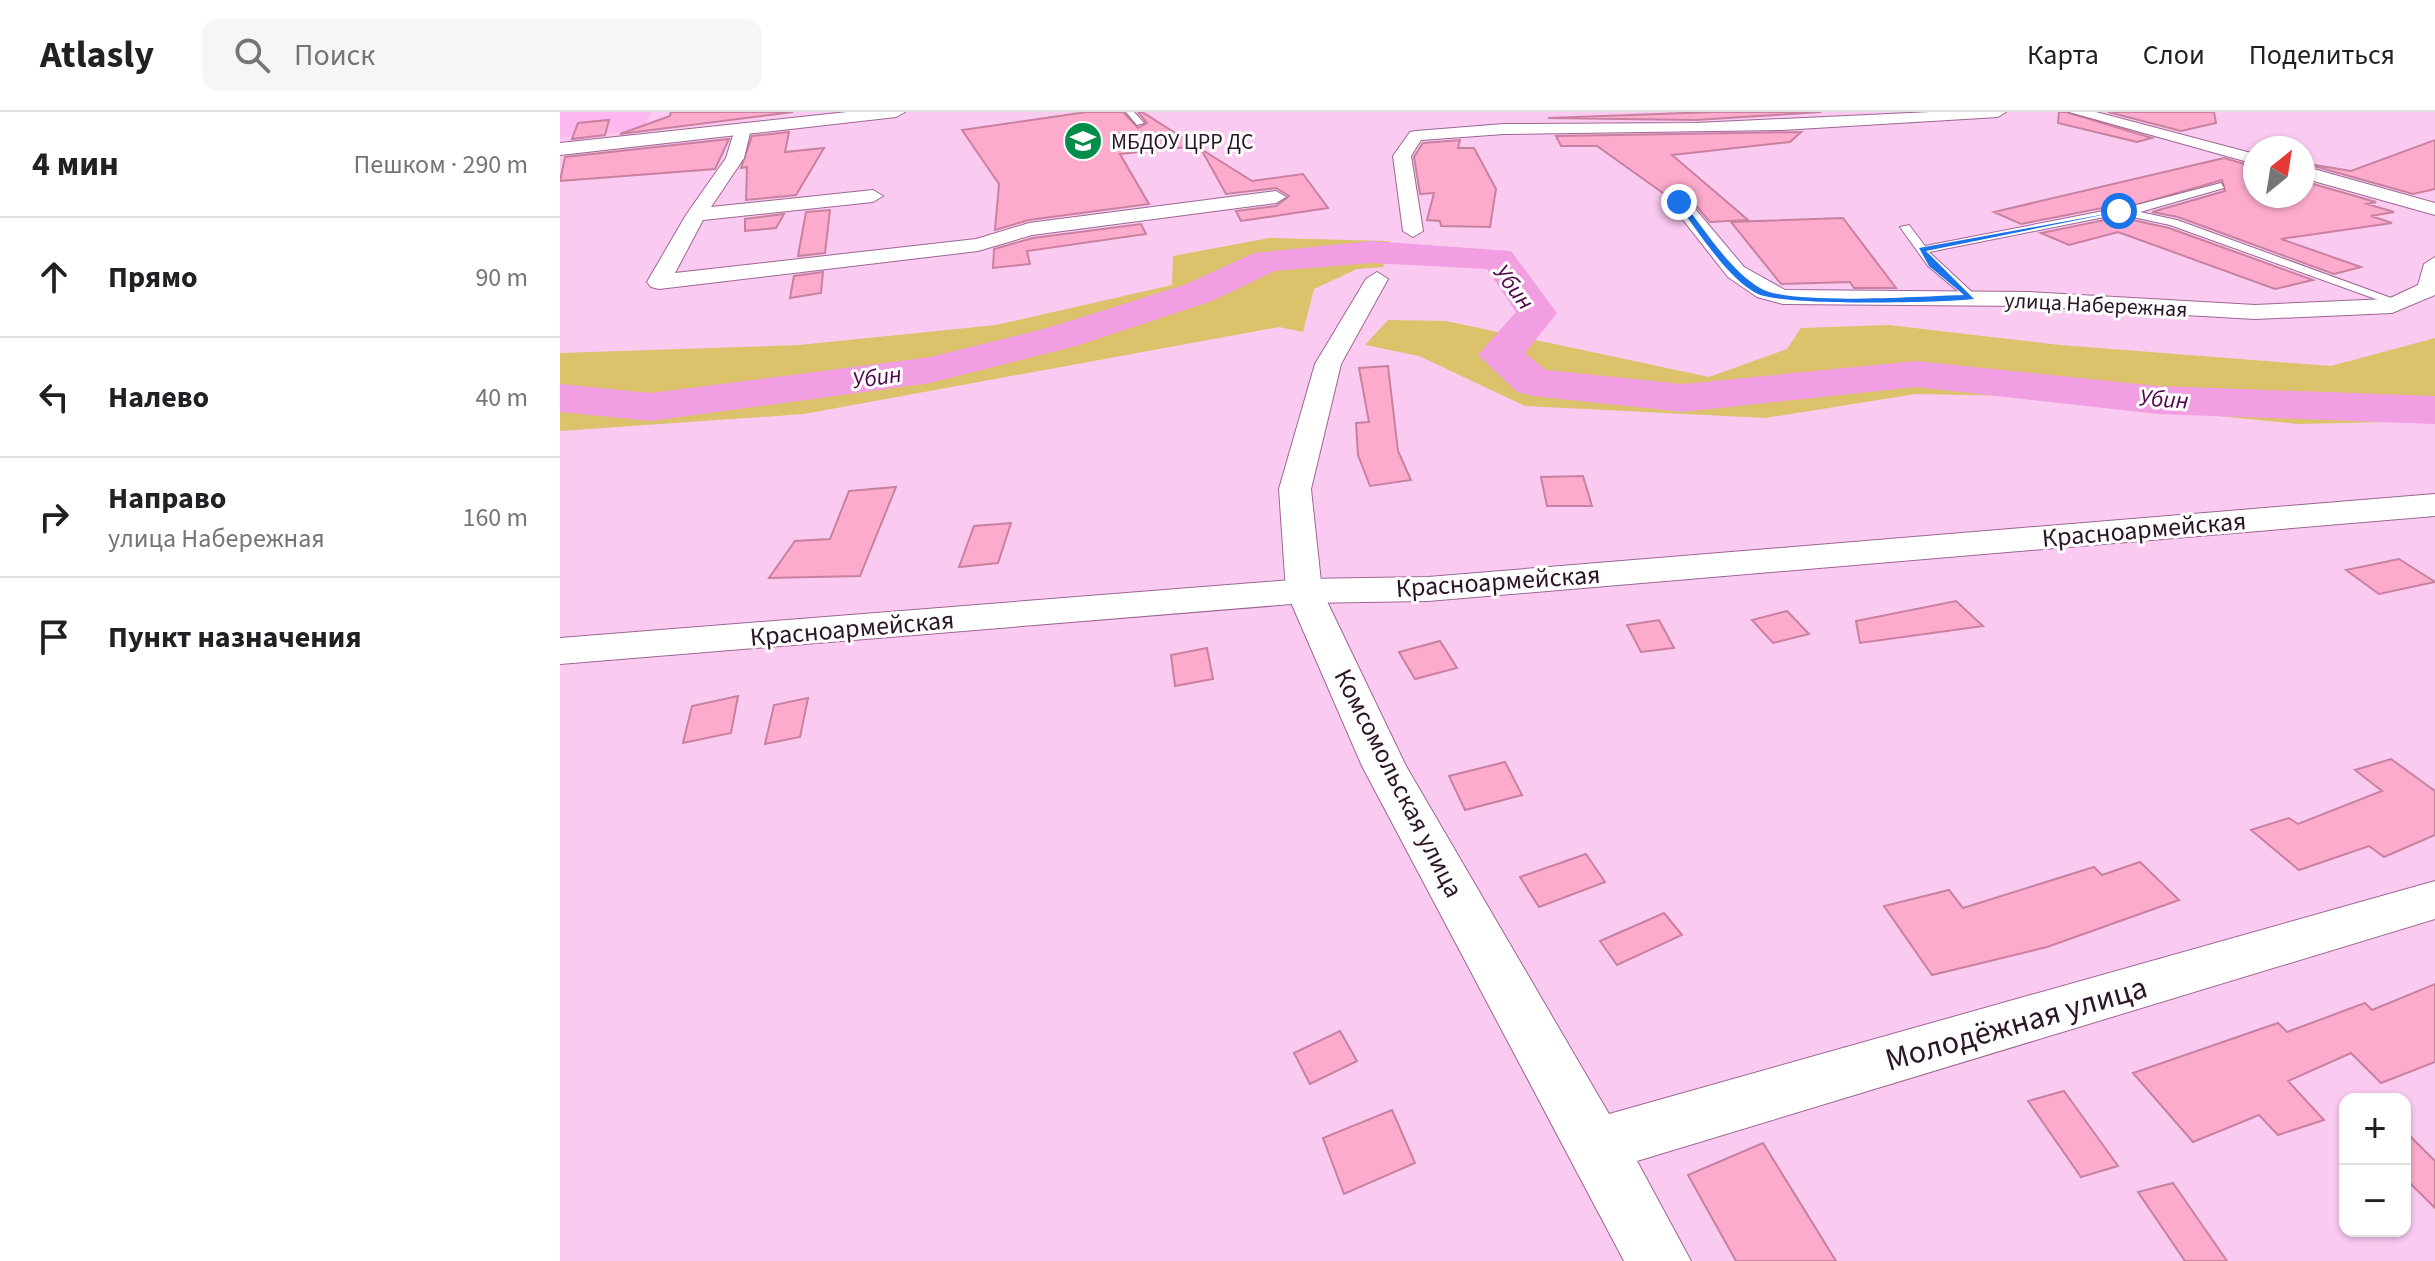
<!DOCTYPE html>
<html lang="ru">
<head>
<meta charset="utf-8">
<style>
  body { margin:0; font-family:"Source Sans 3",sans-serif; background:#f6f6f6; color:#202124 }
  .controls { position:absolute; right:24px; bottom:24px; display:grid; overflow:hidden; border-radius:16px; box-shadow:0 2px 6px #0004 }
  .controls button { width:72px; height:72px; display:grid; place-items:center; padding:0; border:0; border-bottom:2px solid #e0e0e0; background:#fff; color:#202124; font:40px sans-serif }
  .compass { position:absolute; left:1683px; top:24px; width:72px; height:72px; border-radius:50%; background:#fff; box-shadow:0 2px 6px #0004; rotate:30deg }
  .stop { position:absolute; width:24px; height:24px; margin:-18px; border:6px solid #1a73e8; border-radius:50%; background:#fff }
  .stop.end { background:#1a73e8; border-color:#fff; box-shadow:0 2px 8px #0008 }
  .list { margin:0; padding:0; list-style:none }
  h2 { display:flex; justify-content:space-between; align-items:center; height:104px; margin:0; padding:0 32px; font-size:34px }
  h2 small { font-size:26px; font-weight:400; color:#757577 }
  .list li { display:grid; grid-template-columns:52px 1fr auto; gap:24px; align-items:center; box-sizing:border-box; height:120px; padding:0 32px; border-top:2px solid #e0e0e0 }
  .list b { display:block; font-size:30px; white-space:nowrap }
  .list p { margin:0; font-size:26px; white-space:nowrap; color:#757577 }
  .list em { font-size:26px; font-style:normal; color:#757577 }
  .icon { flex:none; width:44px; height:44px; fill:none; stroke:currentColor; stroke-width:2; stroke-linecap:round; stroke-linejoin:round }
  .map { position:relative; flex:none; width:1875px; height:1149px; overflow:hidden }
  header { display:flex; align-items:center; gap:48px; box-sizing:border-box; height:112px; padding:0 40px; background:#fff; border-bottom:2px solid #e0e0e0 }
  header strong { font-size:38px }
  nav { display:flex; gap:44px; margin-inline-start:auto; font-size:28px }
  .search { width:560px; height:72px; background:#f6f6f6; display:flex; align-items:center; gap:20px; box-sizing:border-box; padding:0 28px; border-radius:16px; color:#757577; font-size:30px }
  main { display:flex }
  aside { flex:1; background:#fff }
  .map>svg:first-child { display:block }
  .built { fill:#fcb8ef }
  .green { fill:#dcc26b }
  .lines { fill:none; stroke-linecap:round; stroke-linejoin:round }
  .river { fill:#f19ee2; fill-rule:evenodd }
  .building { fill:#fdabcd; stroke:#c8819f; stroke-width:2 }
  .service-casing { stroke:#9d6693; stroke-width:2 }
  .minor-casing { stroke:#9d6693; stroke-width:2 }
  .tertiary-casing { stroke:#9d6693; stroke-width:2 }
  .service { fill:#fff; fill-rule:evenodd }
  .minor { fill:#fff; fill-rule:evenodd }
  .tertiary { fill:#fff; fill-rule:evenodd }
  .route { fill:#1a73e8 }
  .labels { text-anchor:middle; stroke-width:6; stroke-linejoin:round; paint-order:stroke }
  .far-poi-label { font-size:22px; fill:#2b1527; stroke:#fdfdfd; text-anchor:start }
  .far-street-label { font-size:22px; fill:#2b1527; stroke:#fdfdfd }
  .far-water-label { font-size:24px; font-style:italic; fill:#52064a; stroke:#fdfdfd }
  .street-label { font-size:26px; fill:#2b1527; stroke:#fdfdfd }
  .near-street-label { font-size:32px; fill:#2b1527; stroke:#fdfdfd }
</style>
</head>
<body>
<header>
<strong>Atlasly</strong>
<div class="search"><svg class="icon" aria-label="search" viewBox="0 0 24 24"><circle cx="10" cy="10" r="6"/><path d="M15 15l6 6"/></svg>Поиск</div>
<nav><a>Карта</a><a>Слои</a><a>Поделиться</a></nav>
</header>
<main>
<aside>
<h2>4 мин<small>Пешком · 290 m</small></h2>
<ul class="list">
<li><svg class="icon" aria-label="ahead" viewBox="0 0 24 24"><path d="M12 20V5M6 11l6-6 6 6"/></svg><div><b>Прямо</b></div><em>90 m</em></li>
<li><svg class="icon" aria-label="left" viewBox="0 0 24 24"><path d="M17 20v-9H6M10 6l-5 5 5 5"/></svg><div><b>Налево</b></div><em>40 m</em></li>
<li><svg class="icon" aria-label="right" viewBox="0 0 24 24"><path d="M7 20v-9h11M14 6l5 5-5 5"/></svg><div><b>Направо</b><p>улица Набережная</p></div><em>160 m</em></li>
<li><svg class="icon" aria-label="arrive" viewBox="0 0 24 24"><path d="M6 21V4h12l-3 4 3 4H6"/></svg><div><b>Пункт назначения</b></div></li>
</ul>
</aside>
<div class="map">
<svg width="1875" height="1149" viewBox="0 0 1875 1149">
  <rect width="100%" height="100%" fill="#fbcaf1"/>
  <!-- built -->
  <path class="built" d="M0 0H91L83 18 0 26Z"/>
  <!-- green -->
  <path class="green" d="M709 126 829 129 823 155 797 157 754 177 743 220 719 215 244 302 0 319V241L239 233 436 213 612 173 613 144Z
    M828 208 886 209 1149 265 1227 237 1241 216 1329 213 1500 233 1771 254 1875 226V309L1738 312 1455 284 1356 282 1205 306 965 294 859 244 805 233Z"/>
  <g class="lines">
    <!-- river -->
    <path class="river" d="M811 129 951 139 997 201 965 241 986 258 1123 272 1356 249 1598 274 1875 284V312L1598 302 1356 275 1123 300 973 284 957 280 918 243 956 200 927 157 811 151 715 159 652 189 516 234 370 271 91 309 0 300V272L91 281 370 245 487 216 624 173 694 141Z"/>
  </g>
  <!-- building -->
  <path class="building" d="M111 0H233L60 22 110 4Z
    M527 0H563L578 16 587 11 578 0H582L636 34 560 42 589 92 469 108 435 118 439 72 402 18Z
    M1153 0H1261L1136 8 988 6Z
    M1499 0H1506L1592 26 1577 30 1498 11Z
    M1548 0H1654L1656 11 1621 19Z
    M49 8 45 23 12 27 18 11Z
    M229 20 225 40 264 36 236 83 186 88 187 55 181 56 192 24Z
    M1241 20 1230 30 1112 43 1188 108 1150 110 1127 83 1117 81 1110 86 1037 34H1001L996 24Z
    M169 27 155 57 0 69 5 45Z
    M900 28 898 36H914L936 77 930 115 881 114 880 109 867 108 874 81 860 82 854 45 863 31Z
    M1875 28V77L1853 82 1743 51 1791 59Z
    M641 37 692 69 743 62 768 96 681 109 676 99 716 94 729 84 716 76 666 82Z
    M1664 46 1695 55V84H1743V69L1816 90 1807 92 1834 100 1811 104 1832 111 1721 127 1801 155 1774 162 1618 105 1592 100 1665 79 1662 68 1569 95 1558 93 1461 112 1434 100Z
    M270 98 265 141 238 144 246 100Z
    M224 102 216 116 185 119V107Z
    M1559 105 1609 116 1753 168 1715 177 1558 120 1509 133 1481 121Z
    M1283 106 1336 176H1294L1290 170 1221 172 1171 110Z
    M581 112 586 122 467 139 470 152 433 156 434 137 473 126Z
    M263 160 261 181 230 186 234 164Z
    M828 254 838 339 851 368 810 374 798 343 796 311 809 310 799 256Z
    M1023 364 1032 394H987L981 365Z
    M336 375 300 464 209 466 235 429 270 427 289 379Z
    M451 411 438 451 399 455 414 414Z
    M1839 447 1875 470 1819 482 1786 458Z
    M1396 489 1423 514 1300 531 1296 509Z
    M1227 499 1249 522 1213 531 1192 508Z
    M1099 508 1114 536 1081 540 1067 513Z
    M880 529 897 556 855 567 839 540Z
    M647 536 653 567 615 574 611 543Z
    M178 584 171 621 123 631 132 594Z
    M248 586 240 625 205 632 214 593Z
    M1831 647 1875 679V723L1824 745 1809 734 1739 758 1691 718 1729 706 1738 712 1822 679 1795 658Z
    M945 650 962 683 905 698 889 664Z
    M1026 742 1045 770 979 795 960 765Z
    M1580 750 1619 788 1487 835 1372 863 1324 794 1389 778 1403 796 1534 755 1542 763Z
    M1104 801 1122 823 1057 853 1040 829Z
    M1875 872V950L1821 971 1791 941 1728 969 1764 1008 1718 1023 1699 1003 1633 1030 1573 961 1718 911 1727 920 1805 891 1812 898Z
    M780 919 797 949 750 972 734 941Z
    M1504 979 1558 1054 1521 1065 1468 989Z
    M832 998 855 1051 784 1082 763 1026Z
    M1845 1019 1875 1049V1096L1845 1066Z
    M1203 1031 1276 1149H1176L1128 1063Z
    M1613 1071 1667 1149H1625L1578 1080Z"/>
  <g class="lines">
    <defs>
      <path id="service" d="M566 0H574L584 11 577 13Z
        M1661 71 1664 76 1580 100 1617 108 1845 191 1835 194 1610 113 1559 102 1369 140 1415 183V189L1411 190 1368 154 1340 115 1349 113 1365 134 1559 96 1571 98 1573 94Z"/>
      <path id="minor" d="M1371 0H1446L1438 5 1222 18 944 22 861 28 851 44 863 119 853 125 843 119 833 44 850 20 856 19 944 12 1136 11Z
        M1509 0H1536L1695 42V52Z
        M183 12 191 17 184 46 151 95 313 78 323 84 313 90 143 108 115 161 416 127 469 111 716 79 726 85 716 91 472 123 418 139 99 177 91 175 87 170 126 103 166 46 175 17Z
        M1743 54 1875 91V103L1743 66Z
        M1119 84 1126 86 1184 155 1225 178 1468 180 1695 193 1828 187 1858 173 1864 152 1875 145V183L1832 201 1695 207 1468 194 1223 192 1197 185 1168 165 1109 90Z
        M817 160 828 167 781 252 751 377 762 479 846 654 1049 1002 1875 769V807L1077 1049 1131 1149H1064L802 654 726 479 719 377 755 252 806 167Z"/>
      <path id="tertiary" d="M287 0H345L336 5 0 43V31Z
        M1875 382V404L868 489 744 491 0 552V526L744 467 868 465Z"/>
    </defs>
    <!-- service casing -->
    <use href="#service" class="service-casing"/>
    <!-- minor casing -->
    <use href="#minor" class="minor-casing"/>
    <!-- tertiary casing -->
    <use href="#tertiary" class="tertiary-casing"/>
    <!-- service -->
    <use href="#service" class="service"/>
    <!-- minor -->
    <use href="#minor" class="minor"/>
    <!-- tertiary -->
    <use href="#tertiary" class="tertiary"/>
  </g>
  <!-- route -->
  <path class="route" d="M1121 88C1145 117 1168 157 1200 176 1228 194 1364 184 1404 183L1369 154 1359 136 1562 99 1366 139 1414 187C1379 191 1225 194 1198 182 1168 168 1136 116 1116 90Z"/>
  <!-- icons -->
  <defs>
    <symbol id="school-disc" viewBox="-11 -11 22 22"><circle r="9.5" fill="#028d4b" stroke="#fdfdfd"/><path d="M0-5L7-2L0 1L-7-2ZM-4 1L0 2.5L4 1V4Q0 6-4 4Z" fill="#fff"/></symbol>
  </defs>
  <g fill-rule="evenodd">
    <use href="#school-disc" x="501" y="7" width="44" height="44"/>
  </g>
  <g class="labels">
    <!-- far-poi labels -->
    <g class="far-poi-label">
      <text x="551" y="37">МБДОУ ЦРР ДС</text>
    </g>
    <!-- far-street labels -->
    <g class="far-street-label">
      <text transform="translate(1536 192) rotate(3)" y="8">улица Набережная</text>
    </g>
    <!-- far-water labels -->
    <g class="far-water-label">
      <text transform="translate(954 175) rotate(53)" y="8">Убин</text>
      <text transform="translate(317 265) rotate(-8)" y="8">Убин</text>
      <text transform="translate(1604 287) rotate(4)" y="8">Убин</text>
    </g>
    <!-- street labels -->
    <g class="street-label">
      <text transform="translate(1584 417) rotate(-5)" y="9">Красноармейская</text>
      <text transform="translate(938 469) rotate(-4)" y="9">Красноармейская</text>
      <text transform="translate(292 516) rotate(-5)" y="9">Красноармейская</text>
      <text transform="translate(839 671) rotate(63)" y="9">Комсомольская улица</text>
    </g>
    <!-- near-street labels -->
    <g class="near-street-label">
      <text transform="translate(1456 911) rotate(-16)" y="11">Молодёжная улица</text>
    </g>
  </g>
</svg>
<div class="controls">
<button>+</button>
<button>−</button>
</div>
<svg class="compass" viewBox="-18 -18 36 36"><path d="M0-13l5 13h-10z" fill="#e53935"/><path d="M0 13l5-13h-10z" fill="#757577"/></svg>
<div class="stop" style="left:1559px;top:99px"></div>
<div class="stop end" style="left:1119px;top:90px"></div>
</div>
</main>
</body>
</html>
